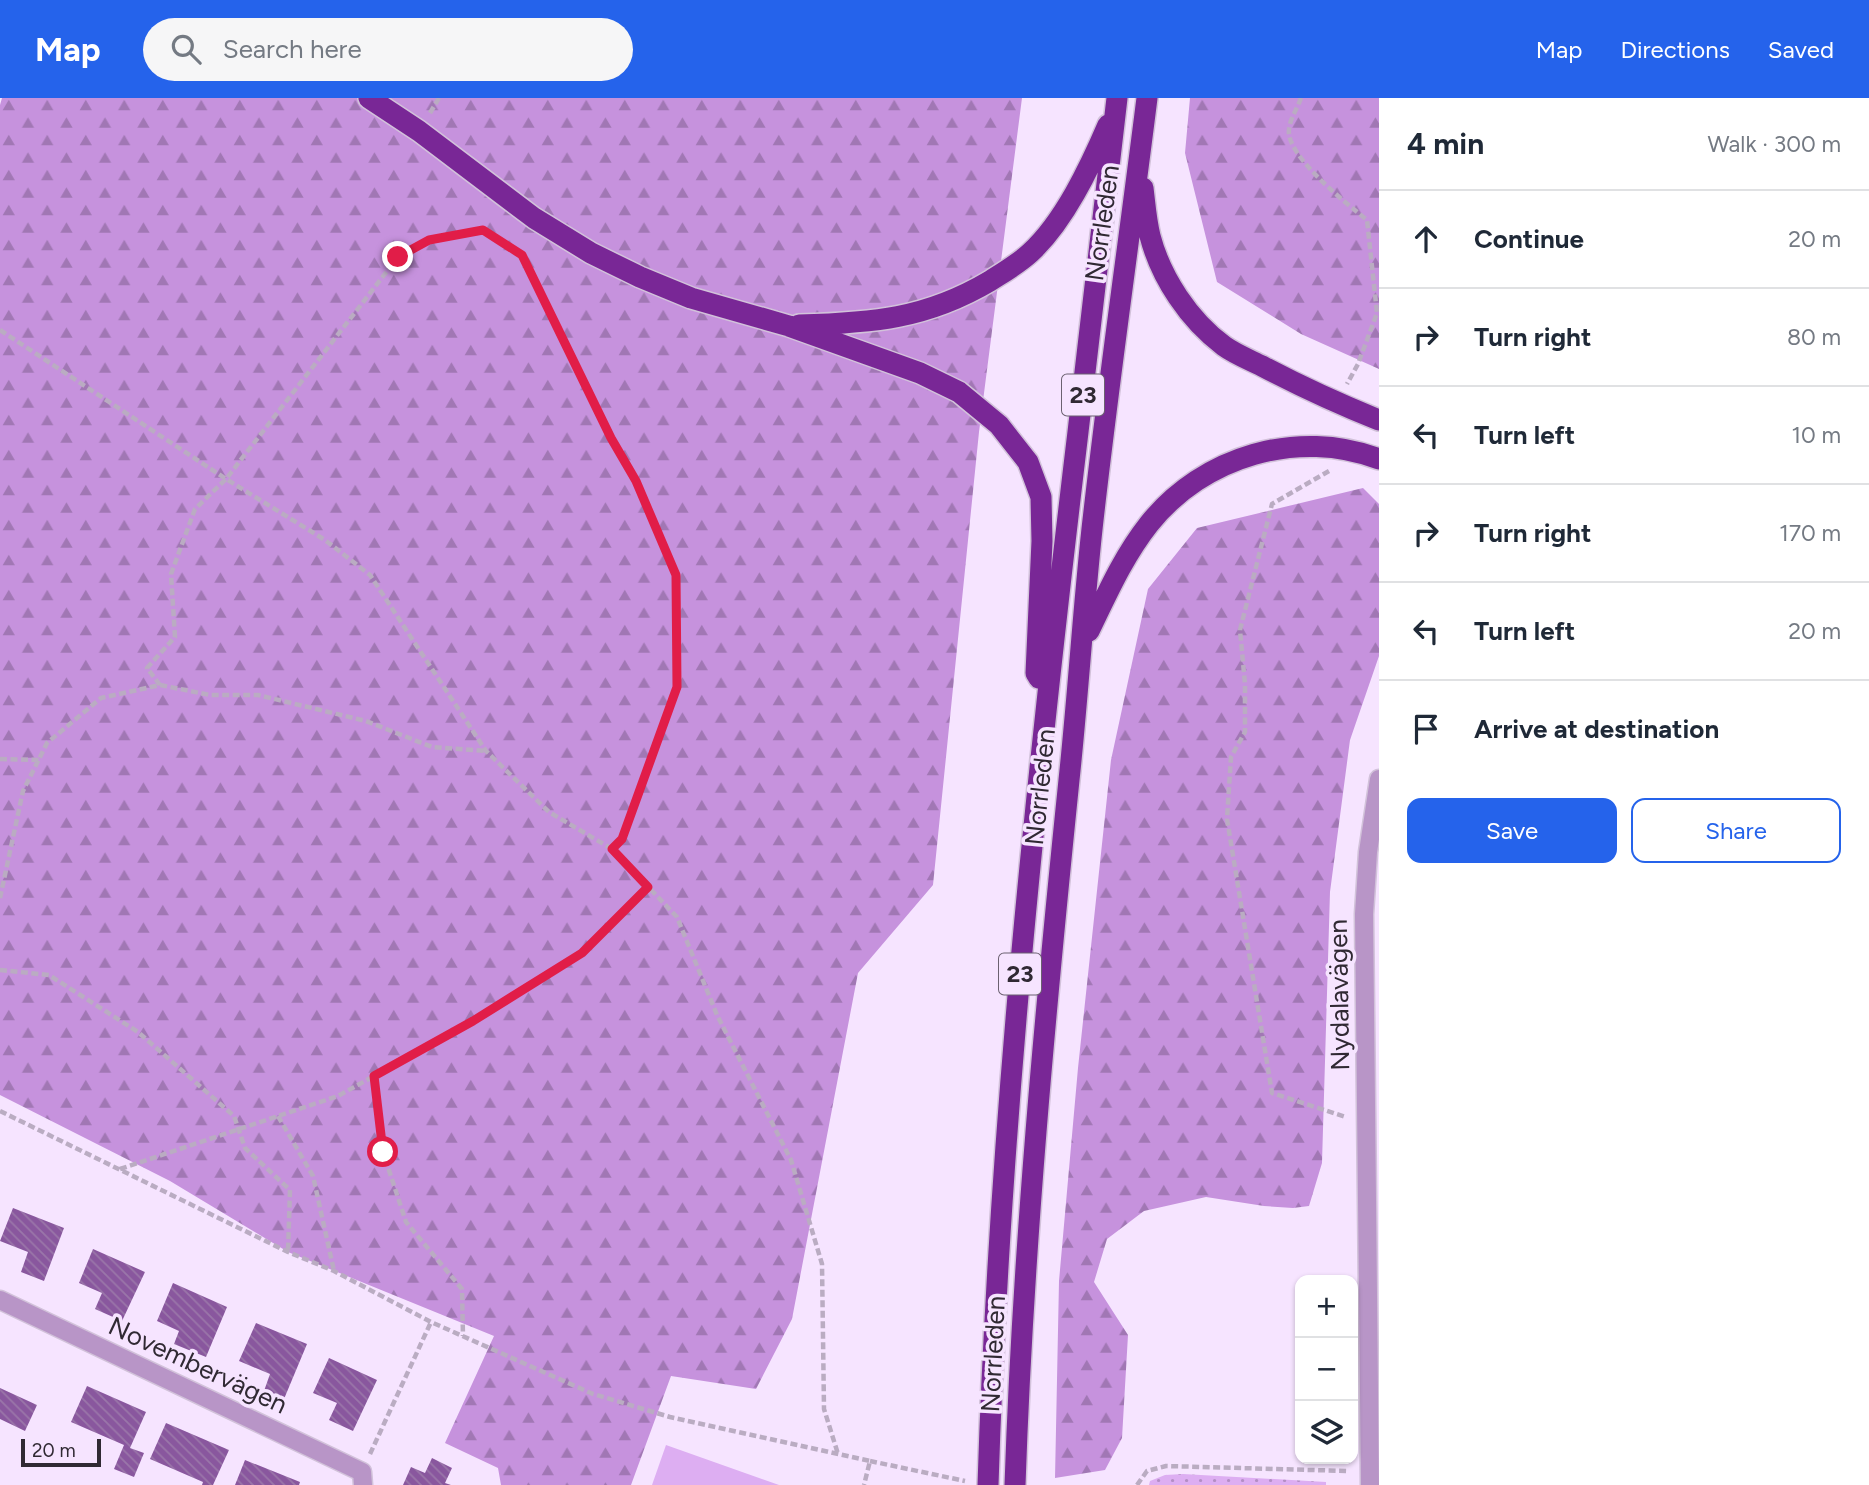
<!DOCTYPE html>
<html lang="en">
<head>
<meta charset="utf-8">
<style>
  body { margin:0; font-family:Figtree,sans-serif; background:#f6f6f7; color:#1f2937 }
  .controls { position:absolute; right:21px; bottom:21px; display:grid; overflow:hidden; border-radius:14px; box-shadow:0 2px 5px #0004 }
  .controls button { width:63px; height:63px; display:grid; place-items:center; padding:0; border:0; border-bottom:2px solid #e0e1e3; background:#fff; color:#1f2937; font:35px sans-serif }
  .scale { position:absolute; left:21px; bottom:18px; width:80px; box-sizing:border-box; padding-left:7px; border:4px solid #302933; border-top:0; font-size:19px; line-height:24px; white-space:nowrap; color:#302933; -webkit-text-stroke:5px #f6e4ff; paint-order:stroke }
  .stop { position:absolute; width:21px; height:21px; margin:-16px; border:5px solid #e11d48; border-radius:50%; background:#fff }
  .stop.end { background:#e11d48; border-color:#fff; box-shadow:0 2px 7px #0008 }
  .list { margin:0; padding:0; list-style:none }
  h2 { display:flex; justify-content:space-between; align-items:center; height:91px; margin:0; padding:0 28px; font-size:30px }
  h2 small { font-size:23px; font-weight:400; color:#747a83 }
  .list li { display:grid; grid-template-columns:46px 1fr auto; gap:21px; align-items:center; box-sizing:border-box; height:98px; padding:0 28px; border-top:2px solid #e0e1e3 }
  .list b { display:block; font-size:26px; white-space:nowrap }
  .list em { font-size:23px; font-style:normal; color:#747a83 }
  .actions { display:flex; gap:14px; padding:21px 28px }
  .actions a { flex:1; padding:16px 0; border:2px solid #2563eb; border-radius:14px; text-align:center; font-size:24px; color:#2563eb }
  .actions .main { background:#2563eb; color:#fff }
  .icon { flex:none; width:38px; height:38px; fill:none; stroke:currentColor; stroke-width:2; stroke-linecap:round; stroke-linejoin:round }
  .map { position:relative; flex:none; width:1379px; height:1387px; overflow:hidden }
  header { display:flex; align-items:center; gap:42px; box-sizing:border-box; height:98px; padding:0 35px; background:#2563eb; color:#fff }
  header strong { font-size:33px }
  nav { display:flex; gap:38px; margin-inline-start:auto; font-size:24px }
  .search { width:490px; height:63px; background:#f6f6f7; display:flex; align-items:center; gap:18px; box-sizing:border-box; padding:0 24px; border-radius:38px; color:#747a83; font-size:26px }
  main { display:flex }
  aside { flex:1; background:#fff }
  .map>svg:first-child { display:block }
  .grass { fill:url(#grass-dots) }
  .forest { fill:url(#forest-firs) }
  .park { fill:#ddaef2 }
  .building { fill:url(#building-back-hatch) }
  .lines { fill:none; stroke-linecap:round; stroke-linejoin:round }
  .minor-casing { stroke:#d2c2da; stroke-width:21 }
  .highway-casing { stroke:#d2c2da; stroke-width:24 }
  .path { stroke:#baacc2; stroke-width:4.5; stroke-dasharray:7 3.5; stroke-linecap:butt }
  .minor { stroke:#b895c7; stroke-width:18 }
  .highway { stroke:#792796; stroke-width:21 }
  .route { stroke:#e11d48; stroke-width:9 }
  .labels { text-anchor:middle; stroke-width:7; stroke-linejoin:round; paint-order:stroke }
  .shield { fill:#f6e4ff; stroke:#6b6170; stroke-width:2 }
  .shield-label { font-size:24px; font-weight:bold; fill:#302933 }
  .street-label { font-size:26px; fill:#302933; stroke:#f6e4ff }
</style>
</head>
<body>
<header>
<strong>Map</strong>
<div class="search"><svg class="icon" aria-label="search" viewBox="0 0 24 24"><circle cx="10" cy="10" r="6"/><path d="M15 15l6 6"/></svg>Search here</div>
<nav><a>Map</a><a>Directions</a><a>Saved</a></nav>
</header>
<main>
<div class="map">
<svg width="1379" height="1387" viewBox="0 0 1379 1387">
  <defs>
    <pattern id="grass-dots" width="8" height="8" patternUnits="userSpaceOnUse" patternTransform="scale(1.75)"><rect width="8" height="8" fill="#ddaef2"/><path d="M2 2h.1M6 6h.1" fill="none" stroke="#b48ec5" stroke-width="1.8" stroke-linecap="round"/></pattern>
    <pattern id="forest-firs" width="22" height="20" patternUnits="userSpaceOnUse" patternTransform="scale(1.75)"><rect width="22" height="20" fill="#c692dd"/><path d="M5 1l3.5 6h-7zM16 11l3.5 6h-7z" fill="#a177b4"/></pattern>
    <pattern id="building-back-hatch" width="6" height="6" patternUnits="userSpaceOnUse" patternTransform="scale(1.75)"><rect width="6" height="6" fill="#89579e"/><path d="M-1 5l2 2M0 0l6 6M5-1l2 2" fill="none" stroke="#9a76a9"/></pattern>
  </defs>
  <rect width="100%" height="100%" fill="#f6e4ff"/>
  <!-- grass -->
  <path class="grass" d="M1183 1376 1326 1384V1387H1149L1150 1383 1165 1377Z"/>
  <!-- forest -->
  <path class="forest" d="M2 0H1022L979 334 933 787 858 875 792 1221 756 1291 671 1278 631 1387H501L498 1370 445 1345 494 1238 288 1154 170 1083 0 997V7Z
    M1190 0H1379V271L1301 236 1217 184 1185 55Z
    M1363 390 1379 406V558L1350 642 1330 794 1322 1065 1309 1108 1293 1110 1264 1108 1206 1099 1144 1113 1107 1141 1094 1184 1128 1237 1122 1340 1105 1372 1055 1380 1059 1183 1078 970 1111 662 1148 491 1197 430Z"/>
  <!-- park -->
  <path class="park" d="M666 1347 779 1387H652Z"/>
  <!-- building -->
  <path class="building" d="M13 1110 64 1130 44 1183 21 1174 28 1154 0 1143Z
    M93 1151 145 1174 122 1223 95 1211 102 1195 79 1185Z
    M173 1185 227 1209 206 1259 174 1246 179 1233 157 1223Z
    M256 1225 307 1246 284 1301 264 1293 270 1276 239 1263Z
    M329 1260 377 1282 353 1333 329 1322 337 1305 313 1295Z
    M87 1288 146 1314 130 1350 144 1355 134 1379 114 1371 124 1347 71 1324Z
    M0 1290 37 1307 25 1333 0 1321Z
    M166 1325 229 1352 213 1387H202L203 1384 150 1361Z
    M432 1360 452 1370 445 1385 451 1387H403L411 1369 425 1375Z
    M245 1362 300 1384 299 1387H235Z"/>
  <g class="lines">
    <defs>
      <path id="minor" d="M0 1202 362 1374 363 1387
        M1370 1387 1364 816 1368 754 1379 681"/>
      <path id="highway" d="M369 0 419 33 534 120 591 155 640 179 691 200 789 228 920 275 959 294 999 327 1028 364 1041 399 1042 443 1036 575 1039 580
        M1143 90C1145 106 1146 122 1150 138 1161 180 1189 222 1224 248 1235 256 1250 262 1262 268 1300 288 1339 306 1379 322
        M799 227C872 225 926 221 990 183 1004 174 1018 166 1030 155 1064 124 1090 69 1108 27
        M1089 533C1107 496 1123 459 1149 426 1203 358 1298 330 1379 361
        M988 1387C999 1035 1036 684 1078 334 1092 223 1103 111 1117 0
        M1015 1387C1023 1151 1045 916 1069 682 1078 598 1083 514 1092 431 1108 287 1129 144 1147 0"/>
    </defs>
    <!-- minor casing -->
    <use href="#minor" class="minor-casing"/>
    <!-- highway casing -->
    <use href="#highway" class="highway-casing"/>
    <!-- path -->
    <path class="path" d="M1301 0C1298 9 1290 21 1289 31 1285 57 1347 106 1367 122L1377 215 1358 266 1347 286
      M430 15 439 0
      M0 232 226 381 325 442 370 477 486 653 549 714 612 751 677 819 717 917 791 1062 822 1166 824 1311 838 1356
      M1329 373 1272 406 1240 532 1245 586V634L1231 659 1227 721 1272 995 1346 1019
      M160 587 147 570 175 539 171 476 195 411 226 381 398 159 429 143 483 132 522 157 611 340 636 382 676 477 677 589 622 741 612 751
      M0 661 39 662
      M0 800 23 693 47 645 101 600 160 587 210 597H258L366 623 432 649 486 653
      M0 872 49 877 138 934 234 1018 245 1050 290 1092 288 1154
      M374 978 383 1054 406 1124 462 1191 463 1238
      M0 1013 288 1154 334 1173 431 1224 593 1296 670 1319 870 1363 864 1387
      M278 1018 313 1078 334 1173
      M120 1071 338 998 473 923 582 855 648 789
      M370 1356 431 1224
      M870 1363 965 1383
      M1137 1387 1147 1373 1166 1368 1348 1373"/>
    <!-- minor -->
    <use href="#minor" class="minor"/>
    <!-- highway -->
    <use href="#highway" class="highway"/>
  </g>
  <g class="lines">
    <!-- route -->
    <path class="route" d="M383 1054 374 978 473 923 582 855 648 789 612 751 622 741 677 589 676 477 636 383 611 340 522 157 483 132 429 142 398 159"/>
  </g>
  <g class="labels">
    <!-- shield labels -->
    <g class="shield">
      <rect x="1062" y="276.5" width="42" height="41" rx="5"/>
      <rect x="999" y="855.5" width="42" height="41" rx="5"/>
    </g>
    <g class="shield-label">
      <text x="1083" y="305">23</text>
      <text x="1020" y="884">23</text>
    </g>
    <!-- street labels -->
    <g class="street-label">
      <text transform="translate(1102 125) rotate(-82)" y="9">Norrleden</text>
      <text transform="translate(1040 689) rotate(-84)" y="9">Norrleden</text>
      <text transform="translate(1339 897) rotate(-91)" y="9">Nydalavägen</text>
      <text transform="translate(993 1256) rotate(-87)" y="9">Norrleden</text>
      <text transform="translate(198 1267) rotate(25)" y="9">Novembervägen</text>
    </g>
  </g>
</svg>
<div class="controls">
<button>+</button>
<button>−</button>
<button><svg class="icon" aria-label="layers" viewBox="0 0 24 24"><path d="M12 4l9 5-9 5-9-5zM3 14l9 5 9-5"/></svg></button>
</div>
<div class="scale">20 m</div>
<div class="stop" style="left:383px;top:1054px"></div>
<div class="stop end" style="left:398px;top:159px"></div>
</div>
<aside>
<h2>4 min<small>Walk · 300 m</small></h2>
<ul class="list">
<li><svg class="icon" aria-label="ahead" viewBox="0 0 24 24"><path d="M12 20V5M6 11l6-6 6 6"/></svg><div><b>Continue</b></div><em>20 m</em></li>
<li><svg class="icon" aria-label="right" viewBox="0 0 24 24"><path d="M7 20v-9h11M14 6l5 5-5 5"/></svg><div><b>Turn right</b></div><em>80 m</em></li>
<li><svg class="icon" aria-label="left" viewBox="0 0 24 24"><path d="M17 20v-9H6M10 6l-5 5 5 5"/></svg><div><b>Turn left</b></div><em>10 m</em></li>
<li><svg class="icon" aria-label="right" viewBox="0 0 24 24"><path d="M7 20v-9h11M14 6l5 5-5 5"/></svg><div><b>Turn right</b></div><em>170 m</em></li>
<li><svg class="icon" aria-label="left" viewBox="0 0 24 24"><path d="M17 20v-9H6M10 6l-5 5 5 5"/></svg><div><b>Turn left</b></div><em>20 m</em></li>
<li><svg class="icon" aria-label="arrive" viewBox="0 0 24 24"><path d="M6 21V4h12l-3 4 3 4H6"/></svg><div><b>Arrive at destination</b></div></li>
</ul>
<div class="actions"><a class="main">Save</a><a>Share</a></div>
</aside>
</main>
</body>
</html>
